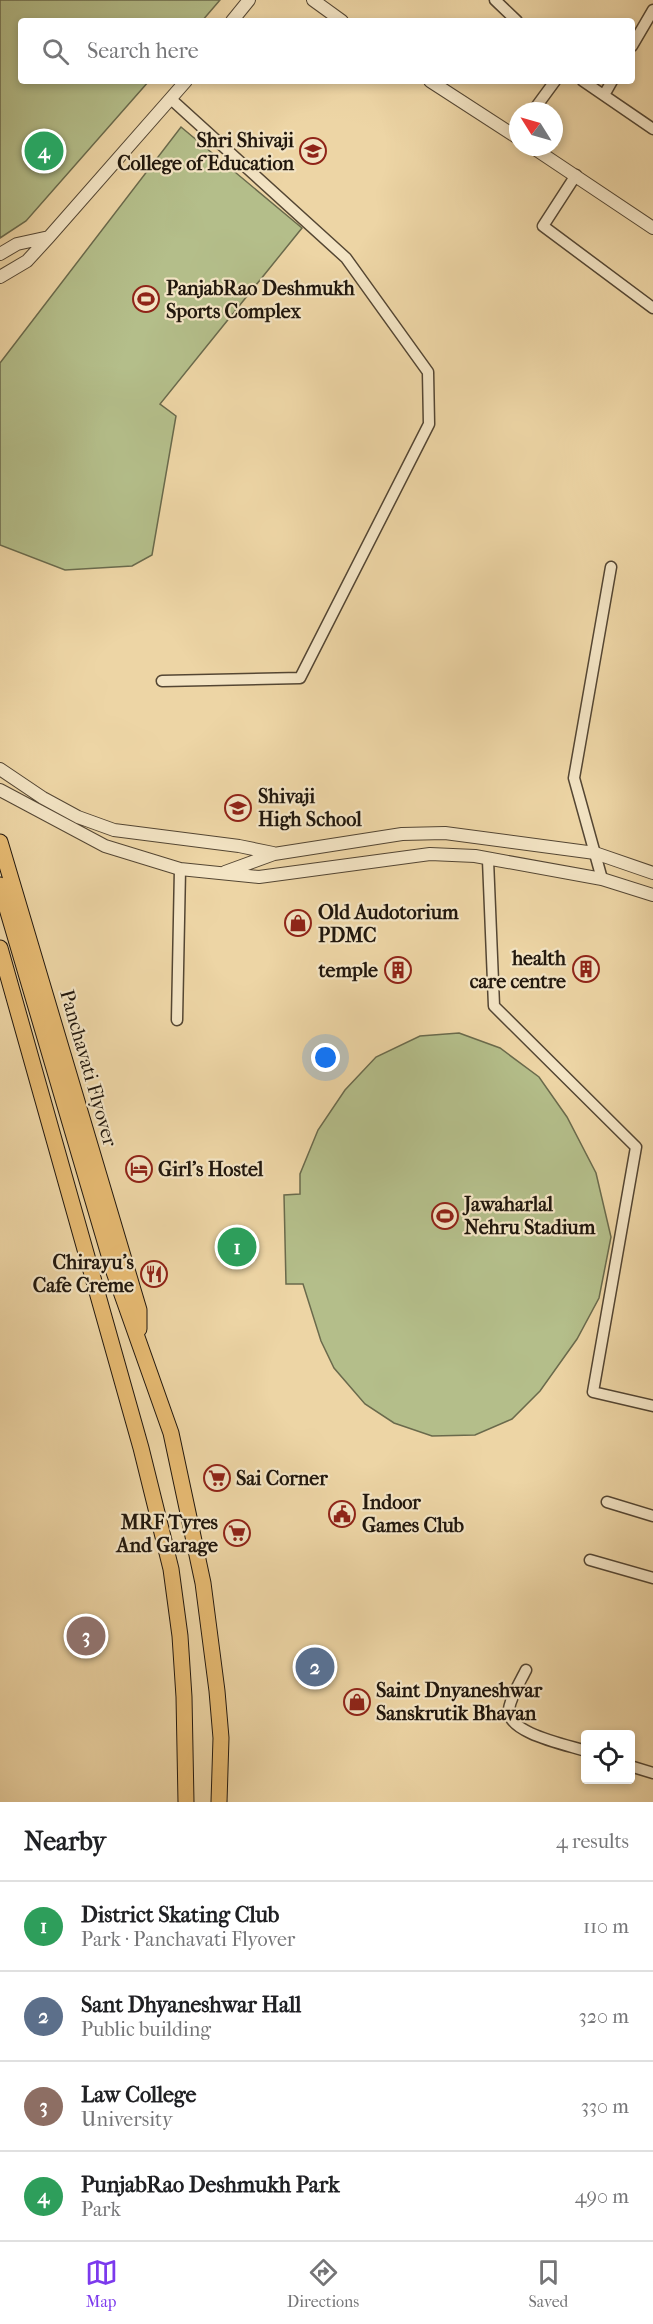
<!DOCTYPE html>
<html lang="en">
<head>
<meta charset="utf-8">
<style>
  body { margin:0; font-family:"IM FELL French Canon",serif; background:#f6f6f6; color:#202124 }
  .controls { position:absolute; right:18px; bottom:18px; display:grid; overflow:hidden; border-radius:6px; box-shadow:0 3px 9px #0003 }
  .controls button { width:54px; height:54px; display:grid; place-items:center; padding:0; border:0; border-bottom:2px solid #e0e0e0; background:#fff; color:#202124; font:30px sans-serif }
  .compass { position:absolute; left:509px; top:102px; width:54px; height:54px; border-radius:50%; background:#fff; box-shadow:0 3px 9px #0003; rotate:307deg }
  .you { position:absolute; left:326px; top:1058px; width:21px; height:21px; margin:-15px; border:4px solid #fff; border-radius:50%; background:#1a73e8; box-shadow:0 0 0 9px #1a73e833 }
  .badge { display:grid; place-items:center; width:39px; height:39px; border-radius:50%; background:#7c3aed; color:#fff; font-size:20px; font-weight:700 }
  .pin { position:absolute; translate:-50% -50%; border:3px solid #fff; box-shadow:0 2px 6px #0006 }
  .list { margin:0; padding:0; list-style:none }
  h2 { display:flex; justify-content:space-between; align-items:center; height:78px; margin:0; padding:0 24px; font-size:26px }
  h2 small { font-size:20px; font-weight:400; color:#757577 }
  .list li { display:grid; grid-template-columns:39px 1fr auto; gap:18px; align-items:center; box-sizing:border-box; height:90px; padding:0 24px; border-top:2px solid #e0e0e0 }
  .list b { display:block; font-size:22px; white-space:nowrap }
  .list p { margin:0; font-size:20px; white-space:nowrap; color:#757577 }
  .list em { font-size:20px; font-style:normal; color:#757577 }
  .icon { flex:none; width:33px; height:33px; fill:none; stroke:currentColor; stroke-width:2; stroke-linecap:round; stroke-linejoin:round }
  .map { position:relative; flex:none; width:653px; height:1802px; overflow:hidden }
  .search { position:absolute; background:#fff; box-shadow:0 3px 9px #0003; left:18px; right:18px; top:18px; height:66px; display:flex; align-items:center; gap:15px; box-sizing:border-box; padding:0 21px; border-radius:6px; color:#757577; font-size:22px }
  .sheet { height:438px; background:#fff }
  nav { display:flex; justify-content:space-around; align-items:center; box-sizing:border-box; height:84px; border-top:2px solid #e0e0e0; background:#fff; font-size:16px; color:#757577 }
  nav a { display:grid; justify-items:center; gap:3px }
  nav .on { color:#7c3aed }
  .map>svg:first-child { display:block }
  .park { fill:#b4be8a; stroke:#6a6a4c; stroke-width:1.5 }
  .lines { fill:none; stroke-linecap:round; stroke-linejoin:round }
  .minor-casing { stroke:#544633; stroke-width:13 }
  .tertiary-casing { stroke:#544633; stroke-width:14 }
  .primary-casing { stroke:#21170d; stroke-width:17 }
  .minor { stroke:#f3e4c4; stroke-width:10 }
  .tertiary { stroke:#f3e4c4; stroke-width:12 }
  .primary { stroke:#e6ba72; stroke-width:15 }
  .labels { text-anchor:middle; stroke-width:4.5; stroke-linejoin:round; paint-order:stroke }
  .poi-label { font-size:20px; font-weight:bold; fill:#21170d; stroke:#f3e4c4; text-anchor:start }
  .street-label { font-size:20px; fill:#21170d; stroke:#f3e4c4 }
</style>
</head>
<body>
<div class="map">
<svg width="653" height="1802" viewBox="0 0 653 1802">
  <rect width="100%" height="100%" fill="#edd5a5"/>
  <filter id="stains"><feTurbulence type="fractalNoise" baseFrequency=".00333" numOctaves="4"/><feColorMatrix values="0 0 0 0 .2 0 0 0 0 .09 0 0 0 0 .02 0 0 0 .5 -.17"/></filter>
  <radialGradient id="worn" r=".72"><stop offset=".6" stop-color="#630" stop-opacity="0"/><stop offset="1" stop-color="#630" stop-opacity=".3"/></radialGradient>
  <!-- park -->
  <path class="park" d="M0 0H220L202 21H21V81H149L26 221 0 238Z
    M181 127 302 228 160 404 176 416 152 555 132 566 65 570 0 545V363Z
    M459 1033 500 1048 539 1077 567 1117 596 1173 611 1237 599 1298 577 1339 540 1391 512 1419 475 1435 432 1436 394 1423 365 1404 334 1368 321 1341 303 1284H286L284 1195 300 1194V1174L318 1130 345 1090 376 1057 420 1036Z"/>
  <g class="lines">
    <defs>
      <path id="minor" d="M495 0 517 21
        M632 46 653 10
        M583 81 653 129
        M604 95 612 81
        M533 111 555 81
        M576 175 543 226 653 308
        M162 681 300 678 429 424 428 372 346 258 172 100
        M488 860 494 1006 636 1147 593 1392 653 1406
        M602 879 574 778 611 567
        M177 1020 180 869
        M607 1502 653 1516
        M590 1560 653 1578
        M526 1670C520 1682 511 1696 509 1709 505 1733 568 1745 586 1751
        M630 1766 653 1773"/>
      <path id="tertiary" d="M313 0 342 21
        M232 21 249 0
        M430 81 518 138
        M532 147 653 228
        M0 254 17 244 49 237
        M0 277 27 261 49 237 186 81
        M0 769 43 798 78 817 114 830 239 846 273 853
        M0 790 105 846 180 869 259 877 430 854 475 856 602 879 653 895
        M225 872 274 854 402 834 445 833 595 853 653 873"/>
      <path id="primary" d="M0 842 139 1310V1329
        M0 885 114 1272 171 1433 203 1583 217 1691 221 1738 219 1802
        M0 948 141 1448 171 1569 180 1636 184 1697 186 1802"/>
    </defs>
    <!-- minor casing -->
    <use href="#minor" class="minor-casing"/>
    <!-- tertiary casing -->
    <use href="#tertiary" class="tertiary-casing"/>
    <!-- primary casing -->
    <use href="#primary" class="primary-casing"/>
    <!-- minor -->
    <use href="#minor" class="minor"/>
    <!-- tertiary -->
    <use href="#tertiary" class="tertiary"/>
    <!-- primary -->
    <use href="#primary" class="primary"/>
  </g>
  <!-- icons -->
  <defs>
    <symbol id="university-ring" viewBox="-11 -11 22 22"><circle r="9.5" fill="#f3e4c4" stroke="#8f2418" stroke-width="1.5"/><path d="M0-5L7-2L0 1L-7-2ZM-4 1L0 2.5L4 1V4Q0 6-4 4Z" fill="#8f2418"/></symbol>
    <symbol id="stadium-ring" viewBox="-11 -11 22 22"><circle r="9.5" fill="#f3e4c4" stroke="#8f2418" stroke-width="1.5"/><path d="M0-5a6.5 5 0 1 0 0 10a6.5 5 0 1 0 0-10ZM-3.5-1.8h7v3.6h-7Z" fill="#8f2418"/></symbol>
    <symbol id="school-ring" viewBox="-11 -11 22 22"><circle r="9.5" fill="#f3e4c4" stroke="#8f2418" stroke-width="1.5"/><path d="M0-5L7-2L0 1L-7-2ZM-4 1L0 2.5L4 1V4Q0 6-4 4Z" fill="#8f2418"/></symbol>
    <symbol id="shop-ring" viewBox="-11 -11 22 22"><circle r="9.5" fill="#f3e4c4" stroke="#8f2418" stroke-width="1.5"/><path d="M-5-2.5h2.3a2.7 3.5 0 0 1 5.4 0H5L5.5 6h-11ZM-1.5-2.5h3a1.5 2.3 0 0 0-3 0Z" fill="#8f2418"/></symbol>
    <symbol id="building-ring" viewBox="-11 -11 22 22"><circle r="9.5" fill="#f3e4c4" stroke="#8f2418" stroke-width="1.5"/><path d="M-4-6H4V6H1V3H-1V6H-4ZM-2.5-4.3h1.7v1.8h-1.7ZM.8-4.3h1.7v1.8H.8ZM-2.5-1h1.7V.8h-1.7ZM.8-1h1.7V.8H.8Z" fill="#8f2418"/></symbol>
    <symbol id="hotel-ring" viewBox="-11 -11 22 22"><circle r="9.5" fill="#f3e4c4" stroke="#8f2418" stroke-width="1.5"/><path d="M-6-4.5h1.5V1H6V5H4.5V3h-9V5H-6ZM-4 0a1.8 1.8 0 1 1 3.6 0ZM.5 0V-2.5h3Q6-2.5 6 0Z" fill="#8f2418"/></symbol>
    <symbol id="restaurant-ring" viewBox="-11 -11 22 22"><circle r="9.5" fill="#f3e4c4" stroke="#8f2418" stroke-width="1.5"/><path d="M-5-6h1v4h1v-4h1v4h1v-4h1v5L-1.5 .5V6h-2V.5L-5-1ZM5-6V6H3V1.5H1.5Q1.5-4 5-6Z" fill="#8f2418"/></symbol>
    <symbol id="supermarket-ring" viewBox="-11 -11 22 22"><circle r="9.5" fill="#f3e4c4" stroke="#8f2418" stroke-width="1.5"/><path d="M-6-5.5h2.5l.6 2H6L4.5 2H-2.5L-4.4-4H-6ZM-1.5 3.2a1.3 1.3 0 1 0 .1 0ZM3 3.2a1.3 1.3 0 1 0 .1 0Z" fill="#8f2418"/></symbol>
    <symbol id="civic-ring" viewBox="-11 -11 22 22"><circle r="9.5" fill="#f3e4c4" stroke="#8f2418" stroke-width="1.5"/><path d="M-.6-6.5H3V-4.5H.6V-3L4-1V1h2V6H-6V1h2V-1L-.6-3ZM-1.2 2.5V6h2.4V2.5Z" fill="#8f2418"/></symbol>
  </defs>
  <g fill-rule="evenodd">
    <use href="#university-ring" x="298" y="136" width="30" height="30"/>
    <use href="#stadium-ring" x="131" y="284" width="30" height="30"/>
    <use href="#school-ring" x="223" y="793" width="30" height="30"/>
    <use href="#shop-ring" x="283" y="908" width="30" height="30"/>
    <use href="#building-ring" x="571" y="954" width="30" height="30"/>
    <use href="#building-ring" x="383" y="955" width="30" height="30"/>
    <use href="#hotel-ring" x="124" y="1154" width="30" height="30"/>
    <use href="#stadium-ring" x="430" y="1201" width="30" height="30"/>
    <use href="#restaurant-ring" x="139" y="1259" width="30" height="30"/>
    <use href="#supermarket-ring" x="202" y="1463" width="30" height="30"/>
    <use href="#civic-ring" x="327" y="1499" width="30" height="30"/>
    <use href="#supermarket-ring" x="222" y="1518" width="30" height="30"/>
    <use href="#shop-ring" x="342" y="1687" width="30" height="30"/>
  </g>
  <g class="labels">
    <!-- poi labels -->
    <g class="poi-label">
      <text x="294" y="147" text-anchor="end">Shri Shivaji<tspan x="294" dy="23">College of Education</tspan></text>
      <text x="166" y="295">PanjabRao Deshmukh<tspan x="166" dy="23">Sports Complex</tspan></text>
      <text x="258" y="803">Shivaji<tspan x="258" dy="23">High School</tspan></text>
      <text x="318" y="919">Old Audotorium<tspan x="318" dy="23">PDMC</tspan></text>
      <text x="566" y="965" text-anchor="end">health<tspan x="566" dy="23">care centre</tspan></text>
      <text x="378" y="977" text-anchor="end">temple</text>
      <text x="158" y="1176">Girl's Hostel</text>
      <text x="464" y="1211">Jawaharlal<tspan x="464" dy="23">Nehru Stadium</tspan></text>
      <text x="134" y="1269" text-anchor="end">Chirayu's<tspan x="134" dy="23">Cafe Creme</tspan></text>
      <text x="236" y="1485">Sai Corner</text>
      <text x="362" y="1509">Indoor<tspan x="362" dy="23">Games Club</tspan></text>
      <text x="218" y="1529" text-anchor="end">MRF Tyres<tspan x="218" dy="23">And Garage</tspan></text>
      <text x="376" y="1697">Saint Dnyaneshwar<tspan x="376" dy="23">Sanskrutik Bhavan</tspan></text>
    </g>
    <!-- street labels -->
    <g class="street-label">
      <text transform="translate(89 1068) rotate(74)" y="7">Panchavati Flyover</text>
    </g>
  </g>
  <rect width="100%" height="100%" filter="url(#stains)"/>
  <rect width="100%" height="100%" fill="url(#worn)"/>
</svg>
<div class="controls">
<button><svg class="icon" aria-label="locate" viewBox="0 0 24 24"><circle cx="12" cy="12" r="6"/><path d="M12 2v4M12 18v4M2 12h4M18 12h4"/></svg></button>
</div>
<svg class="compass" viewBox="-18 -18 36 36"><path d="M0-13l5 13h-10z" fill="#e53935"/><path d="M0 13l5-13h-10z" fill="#757577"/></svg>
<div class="you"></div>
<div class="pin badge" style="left:237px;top:1247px;background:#2e9e5b">1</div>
<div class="pin badge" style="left:315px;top:1667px;background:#5c6f8a">2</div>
<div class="pin badge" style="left:86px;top:1636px;background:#8d6e63">3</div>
<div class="pin badge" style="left:44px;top:151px;background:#2e9e5b">4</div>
<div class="search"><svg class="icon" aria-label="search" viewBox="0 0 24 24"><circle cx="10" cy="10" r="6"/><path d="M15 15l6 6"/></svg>Search here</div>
</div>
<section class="sheet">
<h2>Nearby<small>4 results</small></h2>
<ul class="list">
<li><span class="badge" style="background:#2e9e5b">1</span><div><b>District Skating Club</b><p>Park · Panchavati Flyover</p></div><em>110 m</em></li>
<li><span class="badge" style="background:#5c6f8a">2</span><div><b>Sant Dhyaneshwar Hall</b><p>Public building</p></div><em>320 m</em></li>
<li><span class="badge" style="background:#8d6e63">3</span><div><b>Law College</b><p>University</p></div><em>330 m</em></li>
<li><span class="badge" style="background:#2e9e5b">4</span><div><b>PunjabRao Deshmukh Park</b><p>Park</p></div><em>490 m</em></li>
</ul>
</section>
<nav>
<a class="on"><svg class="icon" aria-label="map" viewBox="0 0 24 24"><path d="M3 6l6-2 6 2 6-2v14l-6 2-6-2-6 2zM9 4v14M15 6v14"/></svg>Map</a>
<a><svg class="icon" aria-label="directions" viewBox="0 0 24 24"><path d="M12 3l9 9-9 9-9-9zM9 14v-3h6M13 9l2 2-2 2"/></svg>Directions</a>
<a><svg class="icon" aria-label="saved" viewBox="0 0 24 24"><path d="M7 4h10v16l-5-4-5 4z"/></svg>Saved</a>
</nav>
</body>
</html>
